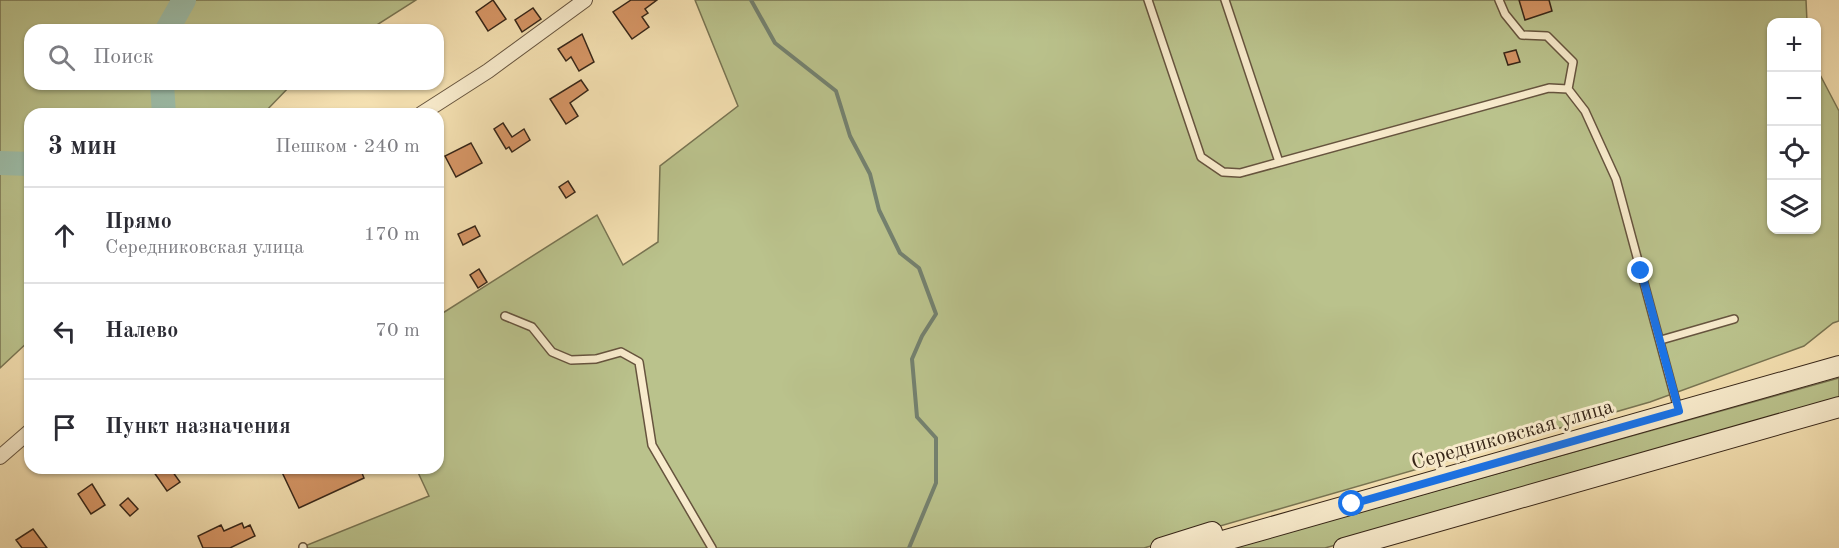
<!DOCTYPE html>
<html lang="ru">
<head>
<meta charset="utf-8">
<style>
  body { margin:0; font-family:"Old Standard TT",serif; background:#f2f2f3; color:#2b2b33 }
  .controls { position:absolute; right:18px; top:18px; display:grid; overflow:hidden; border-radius:12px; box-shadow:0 2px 4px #0004 }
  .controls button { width:54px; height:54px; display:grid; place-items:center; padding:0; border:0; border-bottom:2px solid #e1e1e2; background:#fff; color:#2b2b33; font:30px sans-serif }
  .stop { position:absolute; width:18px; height:18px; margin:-14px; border:4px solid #1a73e8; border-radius:50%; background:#fff }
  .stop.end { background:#1a73e8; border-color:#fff; box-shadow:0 2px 6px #0008 }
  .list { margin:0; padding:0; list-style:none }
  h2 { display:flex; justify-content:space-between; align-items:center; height:78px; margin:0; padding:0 24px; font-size:26px }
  h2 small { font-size:20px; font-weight:400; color:#7c7c81 }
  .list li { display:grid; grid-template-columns:39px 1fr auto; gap:18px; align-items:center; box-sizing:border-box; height:96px; padding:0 24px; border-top:2px solid #e1e1e2 }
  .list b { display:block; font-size:22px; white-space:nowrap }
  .list p { margin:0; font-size:20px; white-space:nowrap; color:#7c7c81 }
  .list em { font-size:20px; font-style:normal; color:#7c7c81 }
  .icon { flex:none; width:33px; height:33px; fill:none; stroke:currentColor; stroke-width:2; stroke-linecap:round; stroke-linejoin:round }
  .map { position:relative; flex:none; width:1839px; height:548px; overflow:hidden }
  .search { position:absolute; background:#fff; box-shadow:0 2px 4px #0004; left:24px; top:24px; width:420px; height:66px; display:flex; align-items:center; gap:15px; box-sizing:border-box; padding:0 21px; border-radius:18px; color:#7c7c81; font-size:22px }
  .panel { position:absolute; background:#fff; box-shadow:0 2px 4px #0004; left:24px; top:108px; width:420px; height:366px; border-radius:18px }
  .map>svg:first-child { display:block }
  .green { fill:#bac28c; stroke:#787452; stroke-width:1.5 }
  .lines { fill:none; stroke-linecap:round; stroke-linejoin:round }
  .stream { stroke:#74816f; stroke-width:4 }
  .river { stroke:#9cbda9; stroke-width:24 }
  .building { fill:#d59565; stroke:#372618; stroke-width:1.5 }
  .lane-casing { stroke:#66543e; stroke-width:10 }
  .street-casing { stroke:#66543e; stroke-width:16 }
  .secondary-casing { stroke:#372618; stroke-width:22 }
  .lane { stroke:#f8ebcc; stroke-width:7 }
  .street { stroke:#f8ebcc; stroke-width:14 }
  .secondary { stroke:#f8ebcc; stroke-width:20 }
  .route { stroke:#1a73e8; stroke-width:8 }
  .labels { text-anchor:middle; stroke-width:6; stroke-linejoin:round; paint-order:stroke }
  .street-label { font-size:21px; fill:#372618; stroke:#f8ebcc }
</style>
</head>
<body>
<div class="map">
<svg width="1839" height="548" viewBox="0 0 1839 548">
  <rect width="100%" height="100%" fill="#f4e0b1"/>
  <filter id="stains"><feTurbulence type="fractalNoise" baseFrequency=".00333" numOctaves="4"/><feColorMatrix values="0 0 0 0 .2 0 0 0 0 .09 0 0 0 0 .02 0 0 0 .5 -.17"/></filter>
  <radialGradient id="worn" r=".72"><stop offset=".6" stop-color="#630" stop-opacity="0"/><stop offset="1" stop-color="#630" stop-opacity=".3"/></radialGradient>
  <!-- green -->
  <path class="green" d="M0 0H416L369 30H30V84H292L263 114H30V340L0 368Z
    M695 0H1806L1807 22H1772V230H1816L1817 69 1839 111V321L1833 323 1804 346 1650 402 1144 548H300L429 496 416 468H438V316L597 215 623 265 658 242 660 166 738 106Z
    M1839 378V404L1325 548H1231Z"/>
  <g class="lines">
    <!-- stream -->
    <path class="stream" d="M751 0 775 43 836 91 850 136 870 174 879 210 900 253 919 268 936 314 922 336 912 359 917 417 936 438V483L909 548"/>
    <!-- river -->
    <path class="river" d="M167 30 184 0
      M162 84 164 114
      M0 163 30 164"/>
  </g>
  <!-- building -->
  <path class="building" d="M493 0 506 19 488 31 476 12Z
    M631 0H657L645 9 648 13 642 17 649 27 632 39 613 12Z
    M1519 0H1549L1552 11 1525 20Z
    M533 8 541 19 522 32 515 20Z
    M582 34 594 62 579 71 571 57 566 61 558 49Z
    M1516 50 1520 62 1508 65 1504 53Z
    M581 80 588 90 570 103 578 116 566 124 550 99Z
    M503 123 512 137 524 129 530 140 512 152 509 147 506 149 494 129Z
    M471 143 482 163 456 177 445 156Z
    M568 181 575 192 566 198 559 187Z
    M475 226 480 236 463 245 458 234Z
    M479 269 487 282 478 288 470 275Z
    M151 468H170L180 482 167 491Z
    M280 468H360L364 478 299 508Z
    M92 484 105 505 91 514 78 494Z
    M128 498 138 509 130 516 120 505Z
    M242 523 244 528 250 525 255 536 230 548H203L198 536 221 525 224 531Z
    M33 529 47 548H22L16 540Z"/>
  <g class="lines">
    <defs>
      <path id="lane" d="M1148 0 1201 157 1223 172 1240 173 1549 88 1568 89 1585 111 1616 179 1678 409
        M1225 0 1279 162
        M1499 0 1505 14 1522 35 1547 36 1573 62 1568 89
        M505 316 532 327 552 352 571 360 596 359 621 352 639 362 652 445 712 548
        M1661 340 1734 319
        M303 548V547"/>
      <path id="street" d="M421 114 488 71 585 0
        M0 457 30 431"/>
      <path id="secondary" d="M1161 548 1212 532
        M1198 548 1839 366
        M1344 548 1839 407"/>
    </defs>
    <!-- lane casing -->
    <use href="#lane" class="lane-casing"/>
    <!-- street casing -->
    <use href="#street" class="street-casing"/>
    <!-- secondary casing -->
    <use href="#secondary" class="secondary-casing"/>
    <!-- lane -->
    <use href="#lane" class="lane"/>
    <!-- street -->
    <use href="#street" class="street"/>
    <!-- secondary -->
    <use href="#secondary" class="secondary"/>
  </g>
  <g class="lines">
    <!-- route -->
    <path class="route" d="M1352 504 1679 411 1641 271"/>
  </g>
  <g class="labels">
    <!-- street labels -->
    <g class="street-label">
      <text transform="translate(1512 434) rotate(-16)" y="7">Середниковская улица</text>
    </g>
  </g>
  <rect width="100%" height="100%" filter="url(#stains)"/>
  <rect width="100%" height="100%" fill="url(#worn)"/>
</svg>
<div class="controls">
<button>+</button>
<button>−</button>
<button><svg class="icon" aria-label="locate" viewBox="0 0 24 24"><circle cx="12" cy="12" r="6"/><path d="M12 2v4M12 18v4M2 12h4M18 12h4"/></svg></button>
<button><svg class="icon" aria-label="layers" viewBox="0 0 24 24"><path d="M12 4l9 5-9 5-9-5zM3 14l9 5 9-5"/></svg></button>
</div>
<div class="stop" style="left:1352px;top:504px"></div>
<div class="stop end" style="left:1641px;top:271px"></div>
<div class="search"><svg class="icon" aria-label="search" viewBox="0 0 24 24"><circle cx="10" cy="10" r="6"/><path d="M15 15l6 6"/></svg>Поиск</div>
<section class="panel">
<h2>3 мин<small>Пешком · 240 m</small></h2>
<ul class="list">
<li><svg class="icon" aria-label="ahead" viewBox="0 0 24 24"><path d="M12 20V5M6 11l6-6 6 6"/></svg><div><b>Прямо</b><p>Середниковская улица</p></div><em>170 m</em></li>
<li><svg class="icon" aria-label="left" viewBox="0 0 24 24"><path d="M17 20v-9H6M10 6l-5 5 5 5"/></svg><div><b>Налево</b></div><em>70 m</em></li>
<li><svg class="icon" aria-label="arrive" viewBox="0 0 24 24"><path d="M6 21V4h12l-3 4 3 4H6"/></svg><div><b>Пункт назначения</b></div></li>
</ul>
</section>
</div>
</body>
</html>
